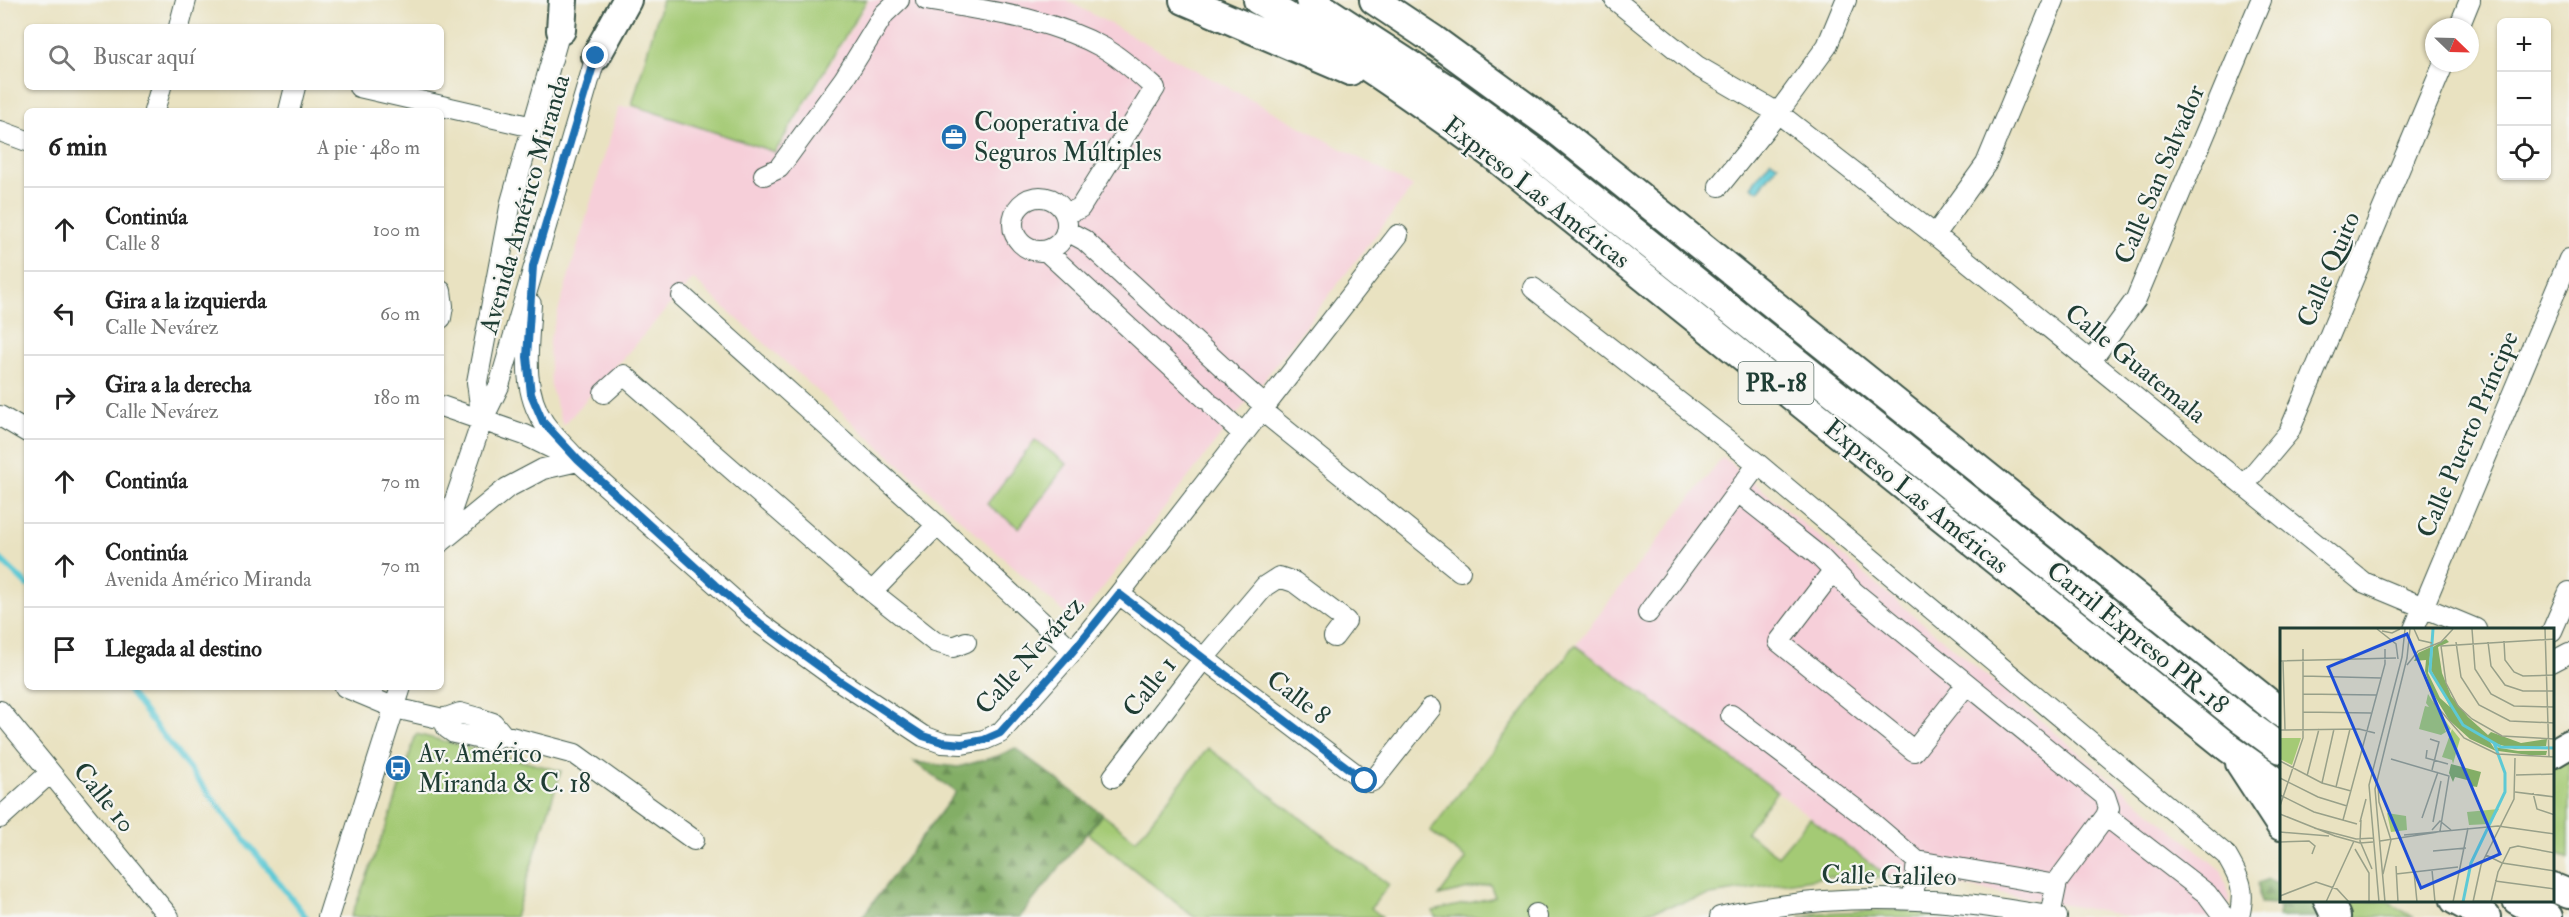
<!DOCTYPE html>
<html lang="es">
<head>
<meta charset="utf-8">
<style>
  body { margin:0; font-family:"IM FELL Double Pica",serif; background:#f6f6f6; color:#222 }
  .controls { position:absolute; right:18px; top:18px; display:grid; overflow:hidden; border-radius:9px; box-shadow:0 2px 4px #0004 }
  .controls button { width:54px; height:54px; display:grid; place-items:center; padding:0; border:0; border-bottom:2px solid #e0e0e0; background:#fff; color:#222; font:30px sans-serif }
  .compass { position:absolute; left:2425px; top:18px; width:54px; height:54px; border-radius:50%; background:#fff; box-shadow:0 2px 4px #0004; rotate:113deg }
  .stop { position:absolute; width:18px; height:18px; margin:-14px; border:4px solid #1f6fb2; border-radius:50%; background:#fff }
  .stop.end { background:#1f6fb2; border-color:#fff; box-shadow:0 2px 6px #0008 }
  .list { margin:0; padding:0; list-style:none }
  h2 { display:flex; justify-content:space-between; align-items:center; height:78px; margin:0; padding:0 24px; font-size:26px }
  h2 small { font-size:20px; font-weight:400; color:#767676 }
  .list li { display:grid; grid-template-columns:39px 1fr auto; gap:18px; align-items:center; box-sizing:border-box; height:84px; padding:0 24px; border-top:2px solid #e0e0e0 }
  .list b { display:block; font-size:22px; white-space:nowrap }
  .list p { margin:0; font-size:20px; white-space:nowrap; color:#767676 }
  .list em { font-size:20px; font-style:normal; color:#767676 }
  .icon { flex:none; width:33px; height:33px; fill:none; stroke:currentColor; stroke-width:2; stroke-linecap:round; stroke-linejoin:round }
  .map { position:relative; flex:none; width:2569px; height:917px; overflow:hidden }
  .search { position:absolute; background:#fff; box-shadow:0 2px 4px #0004; left:24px; top:24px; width:420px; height:66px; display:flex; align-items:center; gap:15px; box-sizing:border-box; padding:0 21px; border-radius:9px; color:#767676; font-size:22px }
  .panel { position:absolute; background:#fff; box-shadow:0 2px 4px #0004; left:24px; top:108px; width:420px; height:582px; border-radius:9px }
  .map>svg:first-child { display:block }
  .built { fill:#f6cfd9 }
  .green { fill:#a4ca75; stroke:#628454; stroke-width:1.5 }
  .forest { fill:url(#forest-firs); stroke:#51764d; stroke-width:1.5 }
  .water { fill:#5dc9d5; stroke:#3e8384; stroke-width:1.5 }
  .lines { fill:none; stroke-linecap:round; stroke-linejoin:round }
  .stream { stroke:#5dc9d5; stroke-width:6 }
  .minor-casing { stroke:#3d5649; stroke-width:22 }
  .highway-casing { stroke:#3d5649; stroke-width:32 }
  .minor { stroke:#fff; stroke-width:20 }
  .highway { stroke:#fff; stroke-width:28 }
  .route { stroke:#1f6fb2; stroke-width:8 }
  .labels { text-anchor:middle; stroke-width:4.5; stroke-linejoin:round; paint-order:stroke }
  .shield { fill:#f6f6f2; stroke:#60746d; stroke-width:1.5 }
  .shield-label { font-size:24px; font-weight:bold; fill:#1f3d34 }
  .poi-label { font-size:26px; fill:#1f3d34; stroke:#f6f6f2; text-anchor:start }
  .street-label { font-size:26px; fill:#1f3d34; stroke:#f6f6f2 }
  .inset-river { fill:none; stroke:#5dc9d5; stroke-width:3 }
  .inset-road { fill:none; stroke:#98a089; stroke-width:1.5 }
  .view { fill:#1d4ed8; fill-opacity:0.15; stroke:#1d4ed8; stroke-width:3 }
  .inset-edge { fill:none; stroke:#1f3d34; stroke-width:3 }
</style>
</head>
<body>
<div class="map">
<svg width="2569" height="917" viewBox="0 0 2569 917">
  <defs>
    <pattern id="forest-firs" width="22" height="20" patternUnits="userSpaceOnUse" patternTransform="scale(1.5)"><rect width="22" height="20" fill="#83ae66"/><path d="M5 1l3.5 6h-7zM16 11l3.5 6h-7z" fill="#6b8f55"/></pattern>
  </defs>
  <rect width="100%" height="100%" fill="#f6f6f2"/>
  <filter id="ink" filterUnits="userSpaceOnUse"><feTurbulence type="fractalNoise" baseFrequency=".0167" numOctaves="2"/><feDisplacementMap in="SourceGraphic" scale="12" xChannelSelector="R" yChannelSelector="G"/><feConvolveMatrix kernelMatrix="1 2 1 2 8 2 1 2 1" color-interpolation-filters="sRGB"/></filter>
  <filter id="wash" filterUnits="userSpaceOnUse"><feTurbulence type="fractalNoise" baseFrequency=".008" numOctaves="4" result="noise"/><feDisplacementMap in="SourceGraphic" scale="24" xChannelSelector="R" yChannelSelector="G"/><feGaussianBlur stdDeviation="1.35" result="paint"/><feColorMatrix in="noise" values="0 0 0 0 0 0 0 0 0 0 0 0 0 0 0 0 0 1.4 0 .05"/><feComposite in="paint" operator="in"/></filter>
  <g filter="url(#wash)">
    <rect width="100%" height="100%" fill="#e9e2c1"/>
    <!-- built -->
    <path class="built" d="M869 0H1066L1413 187 1081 616 1069 617 693 279 563 426 551 388 549 342 619 107H634L780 147Z
      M1723 457 2222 871 2230 902 2220 917H2132L1934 881 1890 878 1713 743 1575 645Z"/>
    <!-- green -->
    <path class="green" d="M662 0H867L775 152 632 105Z
      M1035 440 1067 464 1019 528 987 504Z
      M1575 645 1777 791 1746 832 1778 856 1810 818 1890 878 1824 877 1711 895 1628 917H1435L1433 911 1495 897 1490 884 1439 896 1466 859 1430 831Z
      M416 734 561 771 515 917H351L391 814Z
      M1208 748 1389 885 1371 908 1382 917H1194L1088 833 1102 814 1136 840Z
      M2569 758V859L2553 851 2552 768Z
      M2338 901H2386L2413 917H2347Z
      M1890 910 1921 911 1972 917H1799L1819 913Z"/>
    <!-- forest -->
    <path class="forest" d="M1015 748 1102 814 1020 917H862L956 792 914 762 958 767 998 756Z
      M2268 879 2281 886V900L2315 901 2321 917H2278L2279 908 2275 904 2260 903 2258 883Z"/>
    <!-- water -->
    <path class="water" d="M1771 160 1778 165 1758 191 1751 186Z"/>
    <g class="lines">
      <!-- stream -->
      <path class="stream" d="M0 559 27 585
        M125 687 306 917"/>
    </g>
  </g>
  <g filter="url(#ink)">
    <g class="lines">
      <defs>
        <path id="minor" d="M926 0C987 11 1050 18 1104 48 1123 59 1139 74 1155 88L1080 208 1066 214
          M1615 0 1697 66 1778 113 1935 235 2363 582 2476 629
          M179 27 186 0
          M2459 27 2470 0
          M359 87 533 127
          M154 111 161 87
          M289 111 295 87
          M0 131 27 141
          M764 175 779 168 844 79 884 14 899 0
          M1719 186 1778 113 1827 46 1846 0
          M1013 224a27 27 0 1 1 54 0a27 27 0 1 1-54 0Z
          M1067 231 1084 240 1229 373
          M1935 235 1986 164 2054 0
          M1046 251 1206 399
          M1533 288 1758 464 2226 855C2240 879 2246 889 2239 917
          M441 291 443 306 441 318
          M682 296 937 525 1073 651
          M2091 361 2136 299 2261 0
          M1236 380 1265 406
          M604 393 624 375 872 592 935 642 953 647 966 642
          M441 406 525 435 578 461 761 624 838 680 923 736 942 743 962 744 984 740 1000 733 1073 651 1119 594 1398 235
          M1213 406 1243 434
          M1261 410 1460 571
          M0 416 27 432
          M482 421 477 382 511 202 564 17
          M2244 485 2289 432 2444 63
          M1738 492 1819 556 1854 592 2105 796 2109 808 2106 816
          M441 541 482 421 499 386 599 46
          M441 542 507 488 543 469 578 461C567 448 553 436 544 423 520 388 529 343 531 304
          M1833 571 1779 642 1914 751 1967 684
          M872 592 937 525
          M1119 594 1365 781 1370 782 1374 780 1431 708
          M1648 613 1758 464
          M2414 629 2569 259
          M2552 631 2569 592
          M2552 662 2569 653
          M345 687 395 708 443 719 460 713 478 718 493 723 503 735
          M0 711 169 917
          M1731 715 1862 814 1917 861 2056 885
          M443 719 447 728 454 733 468 736 489 741 503 735 575 754 694 840
          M1113 777 1204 658 1265 586 1279 577 1294 582 1346 621 1334 637
          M0 818 50 773
          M1913 900 1917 861
          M1536 914 1537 917
          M2050 916 2057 882 2106 816 2207 894 2224 917
          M328 917 401 687
          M1720 917C1800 898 1876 895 1957 903 1991 906 2024 913 2057 917"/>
        <path id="highway" d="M1184 0 1350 71
          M1258 0C1340 45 1417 100 1493 155L2230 749 2281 785
          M1310 0 1453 93 1537 154 2243 721 2281 749
          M1374 0 1434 40 1553 127 2281 713
          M561 30 563 0
          M596 56 627 0
          M2552 754 2569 744
          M2240 763 2281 826
          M2552 887 2569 894
          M2328 900 2336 917
          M2455 900 2486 917
          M2517 900 2548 917"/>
      </defs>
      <!-- minor casing -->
      <use href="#minor" class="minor-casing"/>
      <!-- highway casing -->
      <use href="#highway" class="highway-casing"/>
      <!-- minor -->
      <use href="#minor" class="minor"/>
      <!-- highway -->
      <use href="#highway" class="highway"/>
    </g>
  </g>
  <g class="lines" filter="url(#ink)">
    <!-- route -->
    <path class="route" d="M596 56 533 266 527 357 531 394 543 422 578 460 715 585 761 624 838 680 923 736 942 742 962 744 984 740 1000 733 1073 651 1119 594 1365 781"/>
  </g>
  <!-- icons -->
  <defs>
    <symbol id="office-disc" viewBox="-11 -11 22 22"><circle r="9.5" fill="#1f6fb2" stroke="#f6f6f2"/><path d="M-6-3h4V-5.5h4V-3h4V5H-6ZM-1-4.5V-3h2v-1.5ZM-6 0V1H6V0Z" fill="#fff"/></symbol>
    <symbol id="bus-disc" viewBox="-11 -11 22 22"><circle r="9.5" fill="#1f6fb2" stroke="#f6f6f2"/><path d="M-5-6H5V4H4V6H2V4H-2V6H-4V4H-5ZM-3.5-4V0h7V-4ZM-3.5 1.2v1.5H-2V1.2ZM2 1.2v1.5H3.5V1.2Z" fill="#fff"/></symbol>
  </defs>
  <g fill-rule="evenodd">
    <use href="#office-disc" x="939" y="122" width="30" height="30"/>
    <use href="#bus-disc" x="383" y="753" width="30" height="30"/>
  </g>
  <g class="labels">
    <!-- shield labels -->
    <rect class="shield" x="1738.5" y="362" width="75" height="42" rx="4.5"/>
    <g class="shield-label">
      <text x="1776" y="391">PR-18</text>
    </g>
    <!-- poi labels -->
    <g class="poi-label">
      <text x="974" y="131">Cooperativa de<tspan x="974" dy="30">Seguros Múltiples</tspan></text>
      <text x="418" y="762">Av. Américo<tspan x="418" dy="30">Miranda &amp; C. 18</tspan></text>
    </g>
    <!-- street labels -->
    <g class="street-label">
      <text transform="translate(2159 174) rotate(-67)" y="9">Calle San Salvador</text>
      <text transform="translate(1537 192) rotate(38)" y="9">Expreso Las Américas</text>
      <text transform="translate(524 204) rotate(-74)" y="9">Avenida Américo Miranda</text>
      <text transform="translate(2328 269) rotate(-67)" y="9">Calle Quito</text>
      <text transform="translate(2136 363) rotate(39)" y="9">Calle Guatemala</text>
      <text transform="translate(2467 434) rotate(-67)" y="9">Calle Puerto Príncipe</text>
      <text transform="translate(1917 496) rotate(39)" y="9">Expreso Las Américas</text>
      <text transform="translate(2138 637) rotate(39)" y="9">Carril Expreso PR-18</text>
      <text transform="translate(1029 655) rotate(-48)" y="9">Calle Nevárez</text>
      <text transform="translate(1149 686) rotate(-52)" y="9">Calle 1</text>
      <text transform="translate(1299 697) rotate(37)" y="9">Calle 8</text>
      <text transform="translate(105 797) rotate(51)" y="9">Calle 10</text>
      <text transform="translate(1889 875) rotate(1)" y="9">Calle Galileo</text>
    </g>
  </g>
  <!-- overview -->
  <g transform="translate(2280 628)">
    <rect width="274" height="274" fill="#e9e2c1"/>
    <path d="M148 66 171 101 167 104 164 99 166 104 161 107 139 101 145 78 149 79 146 75ZM172 101 180 111 173 136 172 132 162 129ZM0 110H21L12 137 0 131ZM219 181 209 196 189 197 187 184ZM107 185 126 188 127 202 111 204Z" fill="#a4ca75"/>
    <path d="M166 11 169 14 158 19 162 45 171 68 188 89 208 107 211 104 241 115 267 111 266 118 235 121 210 114 216 123 190 111 169 92 151 62 145 43 146 32 134 33 138 25 151 19 148 45 160 70 170 79 151 42 153 19ZM215 119 238 123H267L266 127H249L218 123ZM171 136 201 144 197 159 191 158V153L175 149 173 154 169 145Z" fill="#83ae66"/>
    <path class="inset-river" d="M153 1 150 43 183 97 221 119 275 120M183 274 191 235 225 164V145L214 115"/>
    <path class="inset-road" d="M97 1 116 16 118 31M134 1 139 12 152 15M192 1 195 41 211 66 234 78 275 79M265 1 269 129M102 3 112 5 120 1M275 11 161 18 166 55 178 78 192 91 222 108 275 111M224 13 225 32 234 44 243 48 275 47M176 14 181 49 199 77 230 93 275 95M208 14 211 38 225 57 243 63H275M0 33 116 30M3 33 5 102M127 37 138 23 161 14 173 1M23 48 101 50M145 49 155 76 184 110 217 126 275 129M23 66 96 67M23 84 91 85M0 102 79 101 95 105M150 111 159 114 152 142M147 122 146 130 168 136M111 131 169 148 160 203M0 133 42 155 71 163M236 147 275 146M27 148 39 101M0 150 38 169 67 178M42 155 54 101M98 157 99 174 111 212 103 246M56 159 70 101M235 164 275 169M253 165 257 181 275 187M0 167 34 184 77 196M0 178 23 110V21M0 186 55 208 80 215 93 214M142 190 158 144M63 192 105 36V21M81 192 80 213 92 241M80 194 86 171M153 194 161 153M34 200 76 211 94 210M152 202 160 193 171 202M0 204 49 208M124 207 218 198 275 206M100 213 158 204M0 214 29 213 35 218 32 226M75 221 89 245V274M153 223 186 220M206 227 222 235 275 243M116 238 118 274M152 242 155 274M134 244 137 274M116 246 178 239M215 253 275 261M0 268 36 254 57 261 69 274M193 273 240 274M46 274 74 213M99 274 89 157 122 29 125 1M105 274 95 161 127 30 130 1M173 274 188 200M193 274 201 237 234 171 235 130M211 274 218 244 230 220 238 218 275 225"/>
    <path class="view" d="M127 6 220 226 141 260 48 39Z"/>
    <rect width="274" height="274" class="inset-edge"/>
  </g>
</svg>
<div class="controls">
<button>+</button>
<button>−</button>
<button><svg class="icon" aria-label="locate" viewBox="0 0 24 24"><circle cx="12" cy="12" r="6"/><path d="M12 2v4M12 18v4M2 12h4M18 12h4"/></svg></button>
</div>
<svg class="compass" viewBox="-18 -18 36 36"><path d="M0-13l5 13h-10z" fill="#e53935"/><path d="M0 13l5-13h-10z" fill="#767676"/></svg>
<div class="stop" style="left:1365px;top:781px"></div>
<div class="stop end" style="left:596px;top:56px"></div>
<div class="search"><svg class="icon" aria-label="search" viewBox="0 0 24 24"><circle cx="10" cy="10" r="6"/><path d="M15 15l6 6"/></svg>Buscar aquí</div>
<section class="panel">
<h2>6 min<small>A pie · 480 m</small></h2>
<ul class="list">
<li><svg class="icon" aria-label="ahead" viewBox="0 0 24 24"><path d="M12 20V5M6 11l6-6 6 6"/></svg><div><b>Continúa</b><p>Calle 8</p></div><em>100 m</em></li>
<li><svg class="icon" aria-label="left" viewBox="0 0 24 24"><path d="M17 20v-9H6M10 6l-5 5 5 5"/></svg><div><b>Gira a la izquierda</b><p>Calle Nevárez</p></div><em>60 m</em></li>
<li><svg class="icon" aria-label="right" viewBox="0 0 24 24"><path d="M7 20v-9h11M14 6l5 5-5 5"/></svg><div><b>Gira a la derecha</b><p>Calle Nevárez</p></div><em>180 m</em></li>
<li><svg class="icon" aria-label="ahead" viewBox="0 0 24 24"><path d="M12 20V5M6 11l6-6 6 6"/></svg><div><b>Continúa</b></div><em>70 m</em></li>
<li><svg class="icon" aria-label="ahead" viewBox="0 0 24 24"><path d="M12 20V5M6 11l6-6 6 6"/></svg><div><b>Continúa</b><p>Avenida Américo Miranda</p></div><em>70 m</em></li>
<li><svg class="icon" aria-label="arrive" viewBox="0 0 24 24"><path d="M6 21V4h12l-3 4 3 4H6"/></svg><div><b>Llegada al destino</b></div></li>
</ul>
</section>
</div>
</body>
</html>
